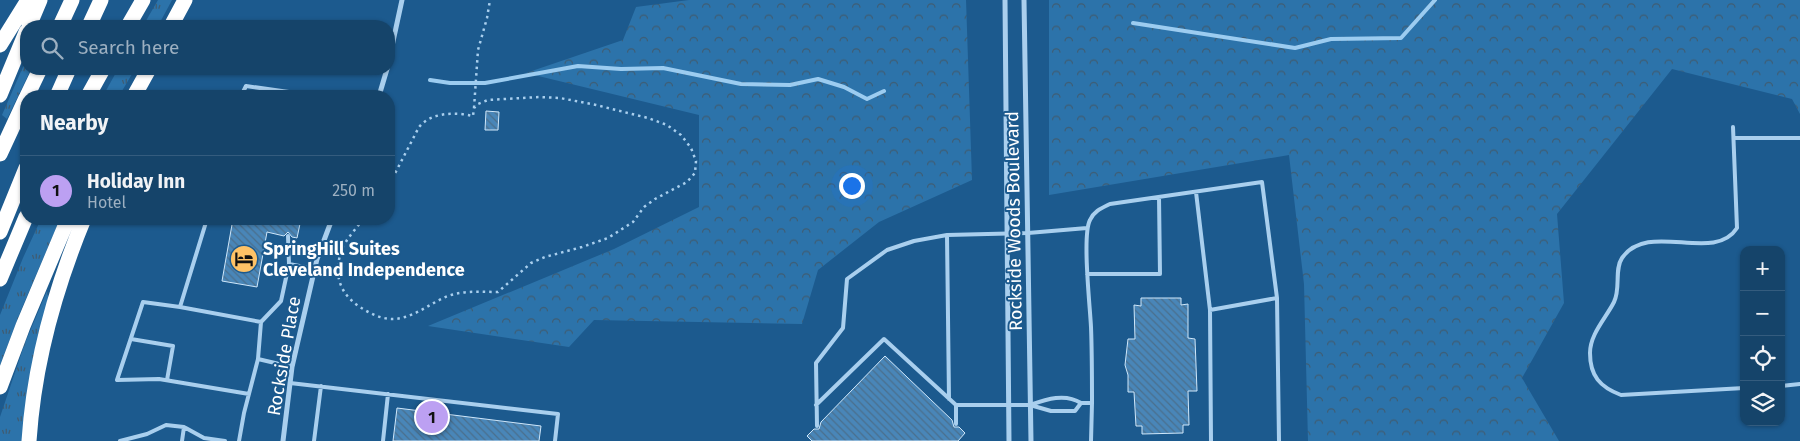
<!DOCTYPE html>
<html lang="en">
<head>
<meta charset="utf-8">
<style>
  body { margin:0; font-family:"Fira Sans",sans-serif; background:#224e72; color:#f1f3f6 }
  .controls { position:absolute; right:15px; bottom:15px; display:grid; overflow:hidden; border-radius:10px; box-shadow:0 1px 4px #0004 }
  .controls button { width:45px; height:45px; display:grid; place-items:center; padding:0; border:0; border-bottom:1px solid #345c7e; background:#15446a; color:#f1f3f6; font:25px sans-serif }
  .you { position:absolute; left:851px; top:185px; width:18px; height:18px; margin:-12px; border:4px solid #fff; border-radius:50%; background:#1a73e8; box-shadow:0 0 0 8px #1a73e833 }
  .badge { display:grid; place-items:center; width:32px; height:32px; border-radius:50%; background:#bca0f2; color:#111; font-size:16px; font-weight:700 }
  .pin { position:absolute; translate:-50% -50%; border:2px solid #fff; box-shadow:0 1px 5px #0006 }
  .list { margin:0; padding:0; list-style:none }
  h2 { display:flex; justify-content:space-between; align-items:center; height:65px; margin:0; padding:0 20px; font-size:21px }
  h2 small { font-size:16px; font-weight:400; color:#9db0c1 }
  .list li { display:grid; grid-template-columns:32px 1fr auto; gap:15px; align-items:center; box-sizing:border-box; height:70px; padding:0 20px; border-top:1px solid #345c7e }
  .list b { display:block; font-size:19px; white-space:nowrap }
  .list p { margin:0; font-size:16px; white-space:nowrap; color:#9db0c1 }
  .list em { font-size:16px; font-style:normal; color:#9db0c1 }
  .icon { flex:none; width:28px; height:28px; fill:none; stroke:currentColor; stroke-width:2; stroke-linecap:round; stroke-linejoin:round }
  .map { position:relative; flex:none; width:1800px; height:441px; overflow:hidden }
  .search { position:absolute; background:#15446a; box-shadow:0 1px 4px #0004; left:20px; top:20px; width:375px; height:55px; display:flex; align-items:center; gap:12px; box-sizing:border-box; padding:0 18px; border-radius:20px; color:#9db0c1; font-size:19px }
  .panel { position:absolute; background:#15446a; box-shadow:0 1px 4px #0004; left:20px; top:90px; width:375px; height:135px; border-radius:20px }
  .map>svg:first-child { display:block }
  .grass { fill:url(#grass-tufts) }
  .forest { fill:url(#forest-crowns) }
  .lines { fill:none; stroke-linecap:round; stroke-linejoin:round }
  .stream { stroke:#9cccf0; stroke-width:4 }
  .building { fill:url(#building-back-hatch); stroke:#cfe7fa }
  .path { stroke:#a9cfee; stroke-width:2.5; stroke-dasharray:2.5 4; stroke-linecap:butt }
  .service { stroke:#a9cfee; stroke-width:4 }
  .minor { stroke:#a9cfee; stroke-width:5 }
  .motorway { stroke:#fff; stroke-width:15 }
  .labels { text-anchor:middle; stroke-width:4; stroke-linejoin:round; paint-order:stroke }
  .street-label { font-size:18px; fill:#fff; stroke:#1c5a8e }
  .poi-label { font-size:18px; font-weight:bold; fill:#fff; stroke:#1c5a8e; text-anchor:start }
</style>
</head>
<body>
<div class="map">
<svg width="1800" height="441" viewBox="0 0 1800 441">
  <defs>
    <pattern id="grass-tufts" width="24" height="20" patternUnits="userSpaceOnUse" patternTransform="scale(1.25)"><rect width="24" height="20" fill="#2c73aa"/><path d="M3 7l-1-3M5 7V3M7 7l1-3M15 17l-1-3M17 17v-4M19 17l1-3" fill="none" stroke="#3f5c72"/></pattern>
    <pattern id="forest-crowns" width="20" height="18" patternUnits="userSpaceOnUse" patternTransform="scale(1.25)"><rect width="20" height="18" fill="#2c73aa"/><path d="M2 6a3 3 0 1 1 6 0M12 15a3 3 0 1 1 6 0" fill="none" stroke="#3f5c72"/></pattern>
    <pattern id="building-back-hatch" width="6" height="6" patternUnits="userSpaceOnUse" patternTransform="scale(1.25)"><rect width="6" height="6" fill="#4986b8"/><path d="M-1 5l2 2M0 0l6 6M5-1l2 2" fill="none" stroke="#4a6f8d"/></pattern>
  </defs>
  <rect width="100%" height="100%" fill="#1c5a8e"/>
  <!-- grass -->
  <path class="grass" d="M158 0H172L158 26H143Z
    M26 60V69H31L7 119 2 115Z
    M118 69H135L119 96H103Z
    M41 219H60L21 310 0 365V315L23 258Z
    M47 291 49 300 23 441H0V417L25 343Z"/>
  <!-- forest -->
  <path class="forest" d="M689 0H966L972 180 879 222 818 270 802 324 594 320 569 347 428 326 614 249 699 207V115L526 73 623 40 636 7Z
    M1049 0H1800V114L1792 99 1672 69 1557 214 1564 303 1522 378 1559 441H1308L1304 284 1289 155 1049 195Z"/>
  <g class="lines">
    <!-- stream -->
    <path class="stream" d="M1133 23 1295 48 1331 39 1401 38 1435 0
      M430 80 450 83H485L578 66 621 69 663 68 741 84 790 85 818 79 844 87 867 99 884 91"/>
  </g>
  <!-- building -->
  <path class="building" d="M486 111 499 112 498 130H485Z
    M233 219H301L297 238 292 237 288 232 284 236 267 232 257 287 222 281Z
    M1141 298H1181V305L1188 304V338L1195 339 1197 391H1188L1189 425H1183V433L1142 434V426H1136L1134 392H1128V375L1125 365 1128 339H1135L1134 305 1141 306Z
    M885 356 952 420 954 427H959L965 433 958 441H812L807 436 814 429H819L821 422Z
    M397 408 541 426 539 441H393Z"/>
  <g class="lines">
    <!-- path -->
    <path class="path" d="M474 108 478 50 487 18 490 0
      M363 219C358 226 352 233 347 240 332 265 335 291 360 307 369 313 381 319 392 319 413 319 430 303 448 296 465 290 481 292 498 292L531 263 545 257 582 247 608 238 633 222 644 207 655 199 687 182 695 173 696 161 691 148 681 135 667 125 648 118 596 105 560 98 539 97 488 100 478 104 474 108 473 116C456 112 431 112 419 127L389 185"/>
    <!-- service -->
    <path class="service" d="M241 96 246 86 317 96
      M1733 127 1737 228C1714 264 1648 220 1622 258 1614 270 1621 288 1614 302 1606 318 1590 334 1590 353 1590 376 1600 387 1621 395L1744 388
      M1734 138H1800
      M1196 192 1210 310 1211 441
      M207 219 180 307 143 302 117 380 159 379 249 394
      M289 264 315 269
      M1087 274H1160L1159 197
      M180 307 261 322
      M1210 310 1277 298
      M131 339 173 346 167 380
      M258 359 261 322 281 301 289 264 288 236
      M290 383 558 414 555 441
      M1781 386 1800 384
      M949 399 947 235 1028 233 1087 228
      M1081 403H1092L1091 441
      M1092 403C1092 378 1092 352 1091 327 1090 306 1082 235 1090 220 1094 211 1102 208 1110 204L1262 182 1277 298 1279 441
      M816 405 884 339 956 405H1030L1051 411H1075L1081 403C1065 393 1047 399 1030 405
      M956 405V424
      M817 426 816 363 843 328 847 279 887 250 914 241 947 235
      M120 441 147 434 166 425 184 427 204 438 225 441
      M182 441 184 427
      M239 441 244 413 258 359 292 367
      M314 441 321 386
      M383 441 388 394"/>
    <!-- minor -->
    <path class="minor" d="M1005 0 1009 441
      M1024 0 1031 441
      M389 60 402 0
      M379 96 387 69
      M283 441 292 367 317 259 332 219"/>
    <!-- motorway -->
    <path class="motorway" d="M29 26 40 0
      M60 26 72 0
      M89 26 101 0
      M128 26 143 0
      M171 26 185 0
      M0 45 28 0
      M0 95 26 32
      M27 96 40 69
      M57 96 69 69
      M88 96 103 69
      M134 96 149 69
      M0 154 26 98
      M0 232 26 168
      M0 279 26 217
      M0 387 23 326 68 219
      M29 441C34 365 55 289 84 219"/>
  </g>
  <!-- icons -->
  <defs>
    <symbol id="hotel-disc" viewBox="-11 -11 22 22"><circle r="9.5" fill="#fec266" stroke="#1c5a8e"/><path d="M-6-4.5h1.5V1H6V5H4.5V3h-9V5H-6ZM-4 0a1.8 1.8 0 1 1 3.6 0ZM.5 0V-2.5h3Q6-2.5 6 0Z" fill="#111"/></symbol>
  </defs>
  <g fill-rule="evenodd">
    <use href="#hotel-disc" x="228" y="243" width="32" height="32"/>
  </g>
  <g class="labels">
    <!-- street labels -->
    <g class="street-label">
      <text transform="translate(1014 221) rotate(-91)" y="6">Rockside Woods Boulevard</text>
      <text transform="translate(284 356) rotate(-80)" y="6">Rockside Place</text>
    </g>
    <!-- poi labels -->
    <g class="poi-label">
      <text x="263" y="255">SpringHill Suites<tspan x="263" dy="21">Cleveland Independence</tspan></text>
    </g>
  </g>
</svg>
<div class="controls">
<button>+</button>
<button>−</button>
<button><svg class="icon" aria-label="locate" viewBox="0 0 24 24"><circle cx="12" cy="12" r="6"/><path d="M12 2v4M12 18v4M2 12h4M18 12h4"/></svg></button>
<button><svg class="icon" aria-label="layers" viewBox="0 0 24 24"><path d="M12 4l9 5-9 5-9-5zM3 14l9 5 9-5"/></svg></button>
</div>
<div class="you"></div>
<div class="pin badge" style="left:432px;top:417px">1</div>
<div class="search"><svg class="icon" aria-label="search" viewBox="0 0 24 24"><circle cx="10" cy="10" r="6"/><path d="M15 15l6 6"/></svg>Search here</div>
<section class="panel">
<h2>Nearby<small></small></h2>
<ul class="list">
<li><span class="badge">1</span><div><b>Holiday Inn</b><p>Hotel</p></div><em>250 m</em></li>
</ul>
</section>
</div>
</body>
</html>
